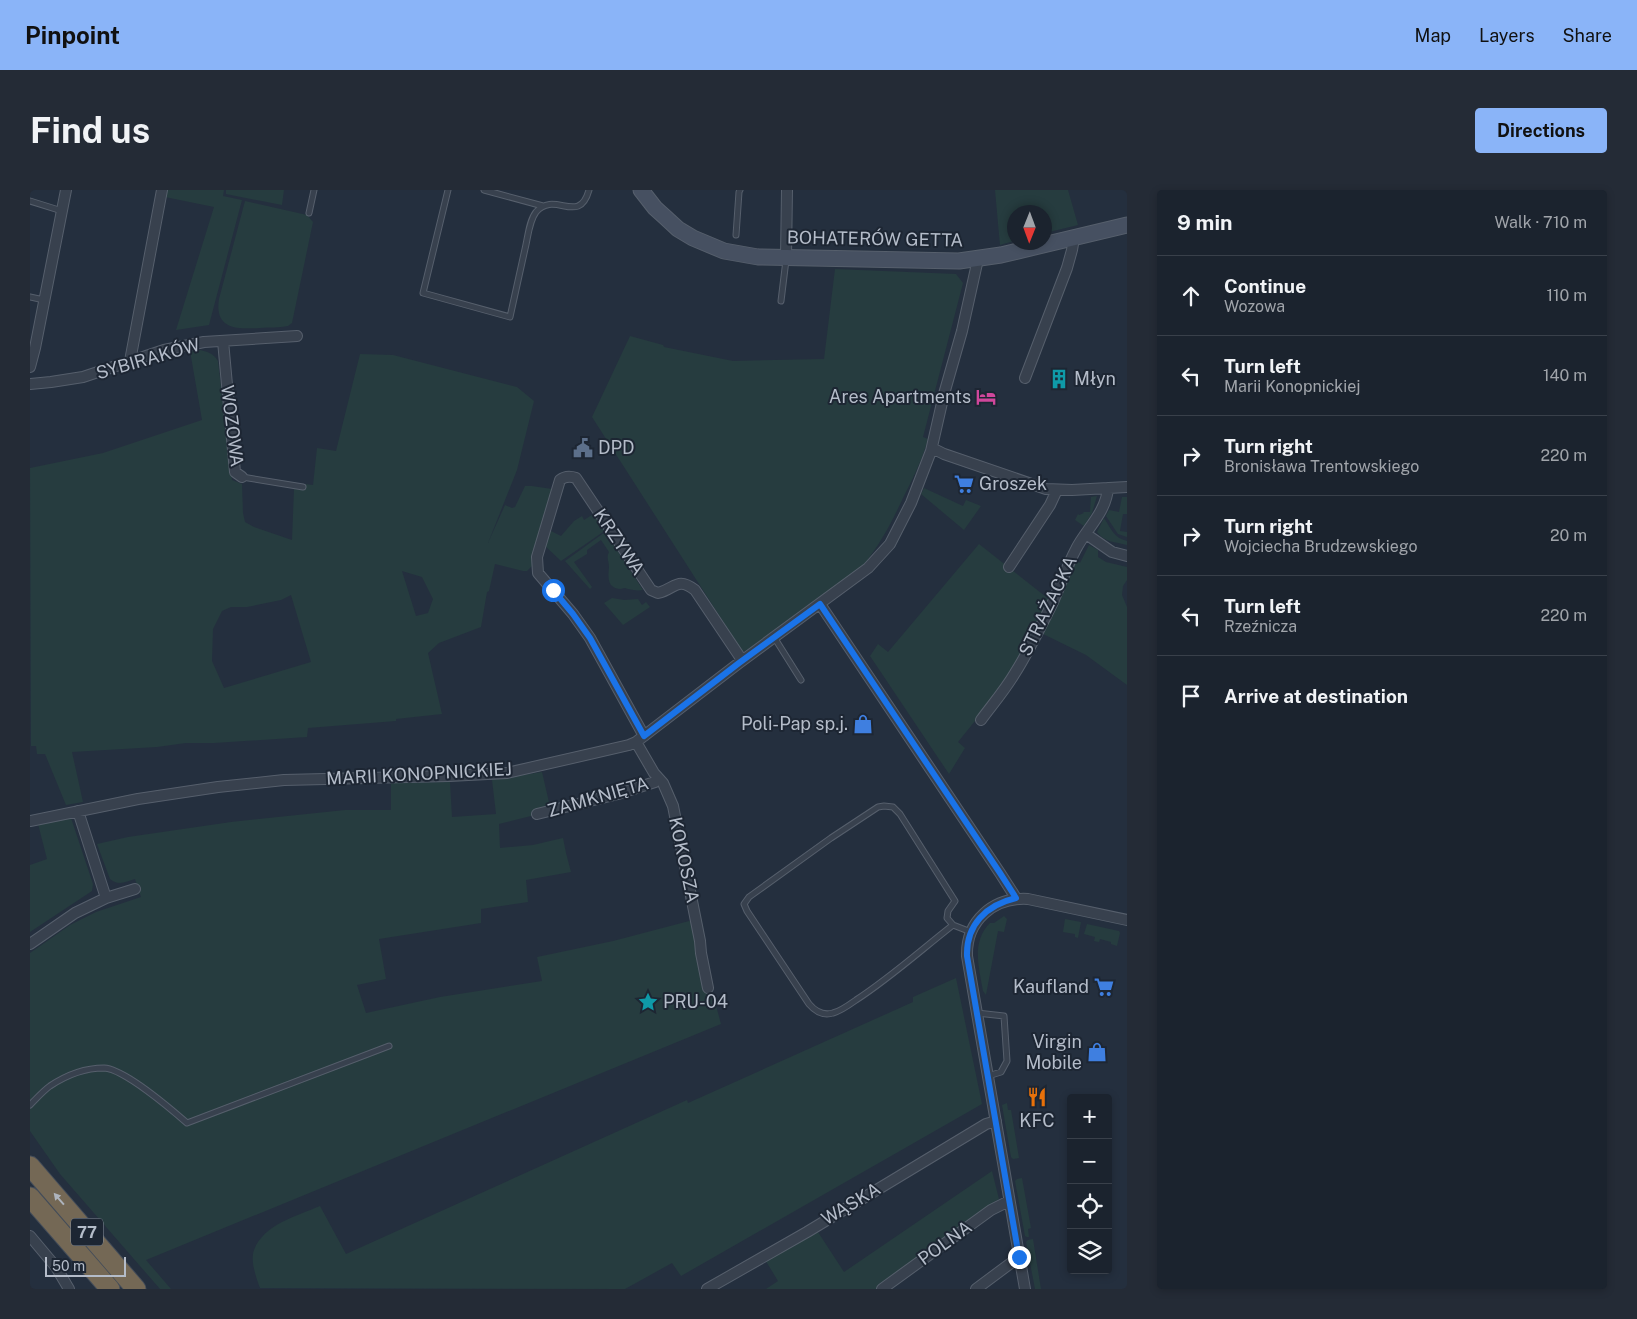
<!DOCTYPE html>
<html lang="en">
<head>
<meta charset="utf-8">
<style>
  body { margin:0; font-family:"Public Sans",sans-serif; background:#242b36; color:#f1f3f6 }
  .controls { position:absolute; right:15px; bottom:15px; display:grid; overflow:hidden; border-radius:5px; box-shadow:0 2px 8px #0003 }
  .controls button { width:45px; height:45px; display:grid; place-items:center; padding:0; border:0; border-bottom:1px solid #39404a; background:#1b232e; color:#f1f3f6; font:25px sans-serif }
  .compass { position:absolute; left:977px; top:15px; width:45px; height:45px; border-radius:50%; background:#1b232e; box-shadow:0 2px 8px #0003; rotate:181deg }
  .scale { position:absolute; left:15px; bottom:12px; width:81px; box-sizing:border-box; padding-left:5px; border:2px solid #b4bcc9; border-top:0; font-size:14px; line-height:18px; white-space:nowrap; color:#b4bcc9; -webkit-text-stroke:4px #1d2633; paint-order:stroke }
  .stop { position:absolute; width:15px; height:15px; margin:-11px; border:4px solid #1a73e8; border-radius:50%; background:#fff }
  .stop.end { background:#1a73e8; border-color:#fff; box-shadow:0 1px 5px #0008 }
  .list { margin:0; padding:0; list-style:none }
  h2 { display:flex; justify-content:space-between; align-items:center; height:65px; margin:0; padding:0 20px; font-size:21px }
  h2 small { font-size:16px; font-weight:400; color:#a0a4aa }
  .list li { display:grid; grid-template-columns:32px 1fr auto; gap:15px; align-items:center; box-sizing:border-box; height:80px; padding:0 20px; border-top:1px solid #39404a }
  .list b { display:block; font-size:19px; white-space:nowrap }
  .list p { margin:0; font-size:16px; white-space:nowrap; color:#a0a4aa }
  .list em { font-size:16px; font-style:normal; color:#a0a4aa }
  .icon { flex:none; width:28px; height:28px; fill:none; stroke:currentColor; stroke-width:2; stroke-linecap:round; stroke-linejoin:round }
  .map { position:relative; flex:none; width:1097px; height:1099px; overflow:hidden; border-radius:5px }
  header { display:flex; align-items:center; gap:30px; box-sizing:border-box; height:70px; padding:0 25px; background:#8ab4f8; color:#111 }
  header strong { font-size:24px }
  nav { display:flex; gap:28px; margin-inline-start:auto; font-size:18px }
  .intro { display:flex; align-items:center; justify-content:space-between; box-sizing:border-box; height:120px; padding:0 30px }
  h1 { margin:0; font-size:35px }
  .button { padding:12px 22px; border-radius:5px; background:#8ab4f8; color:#111; font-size:18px; font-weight:700 }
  main { display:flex; gap:30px; padding:0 30px }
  aside { flex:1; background:#1b232e; border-radius:5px; box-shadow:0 2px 8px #0003 }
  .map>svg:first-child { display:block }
  .green { fill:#263c3f; fill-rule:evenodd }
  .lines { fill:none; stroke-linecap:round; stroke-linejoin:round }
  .lane-casing { stroke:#565f6c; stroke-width:7 }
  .street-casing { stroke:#565f6c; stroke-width:12 }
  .secondary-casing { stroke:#565f6c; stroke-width:17 }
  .highway-casing { stroke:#434c59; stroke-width:21 }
  .lane { stroke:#38414e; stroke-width:5 }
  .street { stroke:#38414e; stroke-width:10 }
  .secondary { stroke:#465061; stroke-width:15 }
  .highway { stroke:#746855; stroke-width:19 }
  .oneway { fill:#aeb4bd }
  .route { stroke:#1a73e8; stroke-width:6 }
  .labels { text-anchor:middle; stroke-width:4; stroke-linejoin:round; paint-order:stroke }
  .shield { fill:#1d2633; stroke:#878f9c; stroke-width:1 }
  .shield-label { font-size:16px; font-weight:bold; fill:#b4bcc9 }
  .street-label { font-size:18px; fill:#b4bcc9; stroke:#1d2633 }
  .poi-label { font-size:18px; fill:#b4bcc9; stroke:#1d2633; text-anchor:start }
</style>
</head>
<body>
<header>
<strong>Pinpoint</strong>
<nav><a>Map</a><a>Layers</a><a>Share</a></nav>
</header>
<div class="intro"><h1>Find us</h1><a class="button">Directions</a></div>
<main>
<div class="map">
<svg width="1097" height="1099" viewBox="0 0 1097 1099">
  <rect width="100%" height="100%" fill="#242f3e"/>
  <!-- green -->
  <path class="green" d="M137 0H194L193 6 212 10 179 135 146 140 184 17 135 7Z
    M196 0H254L252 15 196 4Z
    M965 0H1038L1048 35 1015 43 1014 22H984V51L970 55Z
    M215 11 277 25 283 32 262 133 258 136C249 138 239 137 230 138 208 139 184 140 189 109Z
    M805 79 926 84 933 93 893 247 898 249C892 271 882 290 872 310 861 334 849 356 832 377L727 454 715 461H712L562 227 600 146 633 155 634 157 703 171 794 169Z
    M170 160C178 162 183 163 188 171L202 290 212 294 213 323 215 332 224 337 262 350 264 299 274 300 275 294 283 295 287 258 306 261 330 164 363 165 487 197 504 211 487 280 458 353 475 315 482 318 485 317 495 296H502L522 299 503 375 497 381H493L465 374 459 401 457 402 451 437 409 453 398 463 412 524 366 529V531L278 538 277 547 184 553H156L127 557 42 562 53 612 36 615 15 564H7L6 556H1L0 278 73 263 172 230 160 161ZM372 381 392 387 403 409 398 423 386 426ZM261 405 281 472 194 498 182 471 183 439 192 421 201 417H217L251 410Z
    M894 298 933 316 936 310 951 316 934 340 891 304Z
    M1067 306 1062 323 1054 336 1045 330 1048 324 1049 325 1054 323 1053 322H1060L1061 307Z
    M1092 307H1097V324H1093L1090 341 1097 342V347L1088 344 1076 326 1079 320 1089 322Z
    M565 323 576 340 531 371 514 355 519 340 531 346 544 331 552 326 554 330Z
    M1074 328C1081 339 1084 348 1097 351V355C1085 352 1074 352 1067 342Z
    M575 342 613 400C607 401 604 400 598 399 592 397 595 399 590 399 577 398 578 387 579 377 579 371 576 368 579 362L571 350 557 360V364L544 372 562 397 560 399 535 371Z
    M949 354 1020 410 995 461 966 505 928 552 935 558 919 584 840 466 848 454 858 462Z
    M1059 355 1068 360V367L1076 372 1097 377V390L1093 396 1092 405 1097 417V495L1056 465 1011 443 1045 368 1050 373Z
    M582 408 594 410 608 409 612 415 616 412 620 417 593 435 574 413Z
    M512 582 521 621 469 634 470 658 503 655 533 648 536 663 541 682 496 690 498 712 451 719V733L349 749 356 789 327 795 336 823 410 807 512 791 507 767 583 751 663 730 691 834 116 1070 141 1099H130L30 984 0 941V763L40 735 66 722 111 707 105 689C96 692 88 696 80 689L67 654 98 647 201 632 315 620H361V593L420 592 422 627 466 624 462 590Z
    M41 628 63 694 62 701 0 742V675L17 669 8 634Z
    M974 726 977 729 974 742 968 741 956 805 953 801C949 777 941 752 960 733H964Z
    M1035 729 1051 732 1048 748 1045 747V744L1033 742Z
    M1057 734 1089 741 1090 743 1087 756 1081 754V752L1070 749 1069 752 1064 751 1065 747 1054 744Z
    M926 788 952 914 651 1086 642 1073 595 1099 230 1098C226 1087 220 1071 224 1060 234 1034 267 1026 290 1016L316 1064 657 910 658 913 883 812V807Z
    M977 913 978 920H981L989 968 983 969 981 967 972 915Z
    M962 981 969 1009 847 1099H736L748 1091 734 1068 786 1039 814 1082Z
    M992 988 1001 1038 998 1039 999 1047H997L995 1046 985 991 987 989Z
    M1003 1049 1011 1099H1005L996 1052 998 1050Z"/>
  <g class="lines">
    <defs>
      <path id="lane" d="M418 0 393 103 480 127C485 104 490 82 495 59 498 47 499 31 506 22 525 0 549 36 559 0
        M454 0 513 16
        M0 11 32 21
        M279 23 284 0
        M706 45 709 2 710 0
        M0 107 14 110
        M751 111 756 70
        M212 287 273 297
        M744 447 771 490
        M923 735 917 728 918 721 925 711 870 624 863 617 854 616 848 617 801 648 719 707 714 714 717 721 779 814C785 821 793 826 803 823 811 821 819 815 826 810 860 788 891 760 923 735L941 742
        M947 823 974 826 977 871 971 882 958 886
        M0 915C6 909 13 901 20 896 35 886 55 878 74 878 94 879 141 919 157 933L359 856"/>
      <path id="street" d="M756 67 757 0
        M193 151 205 282 212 287
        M100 171 132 0
        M0 177 5 158 36 0
        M995 188 1037 78 1042 60 1044 48
        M0 194 21 192 53 187 134 160 174 152 267 146
        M902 258 914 264 1016 299 1042 300 1097 297
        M1056 344 1082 362 1097 366
        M979 377 1020 315 1027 300
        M790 414 970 683 986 708
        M951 530C962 515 975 500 985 483 999 461 1011 436 1023 412 1031 394 1037 376 1046 359 1056 339 1076 323 1078 298
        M614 546 560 448 543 424 508 383 507 367 530 290C535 286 540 286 546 288L621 400 628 403C645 399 647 386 665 400L712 470
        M606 552 624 583 633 593 643 616 670 751 671 763 678 798
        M507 624 588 604 625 592 628 589
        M0 631 108 609 188 597 254 590 419 586 477 583 599 555 606 552 709 473 838 378 860 354 881 313 901 261 914 204 932 141 948 69
        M76 708 105 699
        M0 754 45 723 76 708 48 621
        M0 1046 26 1077 39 1099
        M677 1099 777 1042 956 934 966 931
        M852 1099 961 1020 979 1011
        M946 1099 989 1067
        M995 1099 937 766C936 731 963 707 998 709L1097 730"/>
      <path id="secondary" d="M611 0 625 18 635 27 648 39 663 48 694 61 728 67 929 71 971 65 1097 35"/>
      <path id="highway" d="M0 976 106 1099
        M0 1007 80 1099"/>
    </defs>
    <!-- lane casing -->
    <use href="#lane" class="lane-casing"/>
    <!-- street casing -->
    <use href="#street" class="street-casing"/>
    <!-- secondary casing -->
    <use href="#secondary" class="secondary-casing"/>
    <!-- highway casing -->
    <use href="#highway" class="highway-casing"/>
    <!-- lane -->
    <use href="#lane" class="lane"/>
    <!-- street -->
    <use href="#street" class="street"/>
    <!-- secondary -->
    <use href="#secondary" class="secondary"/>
    <!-- highway -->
    <use href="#highway" class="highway"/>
  </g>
  <!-- one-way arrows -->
  <defs><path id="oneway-solid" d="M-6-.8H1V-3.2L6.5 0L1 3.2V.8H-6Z" transform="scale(1.25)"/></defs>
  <use class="oneway" href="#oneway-solid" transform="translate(29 1009) rotate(-131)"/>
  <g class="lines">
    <!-- route -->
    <path class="route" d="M523 400 543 424 560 448 614 546 709 473 790 414 970 683 986 708C956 715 936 735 937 766L989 1067"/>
  </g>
  <!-- icons -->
  <defs>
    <symbol id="building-bare" viewBox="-9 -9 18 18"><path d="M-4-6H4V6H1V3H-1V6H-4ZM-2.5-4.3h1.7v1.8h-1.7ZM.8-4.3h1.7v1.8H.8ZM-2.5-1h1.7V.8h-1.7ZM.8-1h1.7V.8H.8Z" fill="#0f9aa8" stroke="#1d2633" stroke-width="2.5" paint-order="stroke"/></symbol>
    <symbol id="hotel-bare" viewBox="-9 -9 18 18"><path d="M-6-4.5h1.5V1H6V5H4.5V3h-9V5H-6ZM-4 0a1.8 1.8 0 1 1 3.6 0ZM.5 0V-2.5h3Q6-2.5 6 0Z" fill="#d1479c" stroke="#1d2633" stroke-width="2.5" paint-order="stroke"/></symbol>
    <symbol id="civic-bare" viewBox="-9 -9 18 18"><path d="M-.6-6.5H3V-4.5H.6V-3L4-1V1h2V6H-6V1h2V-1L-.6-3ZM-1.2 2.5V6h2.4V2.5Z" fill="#5c6f8a" stroke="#1d2633" stroke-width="2.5" paint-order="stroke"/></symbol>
    <symbol id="supermarket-bare" viewBox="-9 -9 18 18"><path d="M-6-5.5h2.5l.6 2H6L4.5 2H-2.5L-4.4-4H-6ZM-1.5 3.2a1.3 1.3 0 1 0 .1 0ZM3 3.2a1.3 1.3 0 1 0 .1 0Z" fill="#3f7fe0" stroke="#1d2633" stroke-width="2.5" paint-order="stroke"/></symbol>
    <symbol id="shop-bare" viewBox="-9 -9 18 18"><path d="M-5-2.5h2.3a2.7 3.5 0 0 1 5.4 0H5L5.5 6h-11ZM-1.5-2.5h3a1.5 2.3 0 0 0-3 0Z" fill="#3f7fe0" stroke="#1d2633" stroke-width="2.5" paint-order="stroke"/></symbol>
    <symbol id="sight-bare" viewBox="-9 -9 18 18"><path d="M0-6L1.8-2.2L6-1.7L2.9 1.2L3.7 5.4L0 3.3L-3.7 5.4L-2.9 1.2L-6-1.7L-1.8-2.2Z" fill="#0f9aa8" stroke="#1d2633" stroke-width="2.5" paint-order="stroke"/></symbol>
    <symbol id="restaurant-bare" viewBox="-9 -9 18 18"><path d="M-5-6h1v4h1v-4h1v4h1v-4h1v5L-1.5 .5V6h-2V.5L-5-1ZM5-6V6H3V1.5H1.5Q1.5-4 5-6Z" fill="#e8710a" stroke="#1d2633" stroke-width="2.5" paint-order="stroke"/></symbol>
  </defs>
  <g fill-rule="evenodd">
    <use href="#building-bare" x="1015" y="175" width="28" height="28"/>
    <use href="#hotel-bare" x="942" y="193" width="28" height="28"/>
    <use href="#civic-bare" x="539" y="244" width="28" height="28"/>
    <use href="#supermarket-bare" x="920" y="280" width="28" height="28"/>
    <use href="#shop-bare" x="819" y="520" width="28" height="28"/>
    <use href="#supermarket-bare" x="1060" y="783" width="28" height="28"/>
    <use href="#sight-bare" x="604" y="798" width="28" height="28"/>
    <use href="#shop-bare" x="1053" y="848" width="28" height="28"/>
    <use href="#restaurant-bare" x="993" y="893" width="28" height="28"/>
  </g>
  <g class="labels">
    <!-- shield labels -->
    <rect class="shield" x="41" y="1028.5" width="32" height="27" rx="4"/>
    <g class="shield-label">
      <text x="57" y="1048">77</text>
    </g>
    <!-- street labels -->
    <g class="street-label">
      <text transform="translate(845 49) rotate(1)" y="6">BOHATERÓW GETTA</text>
      <text transform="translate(118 169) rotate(-16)" y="6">SYBIRAKÓW</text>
      <text transform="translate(202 236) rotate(83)" y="6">WOZOWA</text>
      <text transform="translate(589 352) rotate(56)" y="6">KRZYWA</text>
      <text transform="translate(1018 416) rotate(-64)" y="6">STRAŻACKA</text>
      <text transform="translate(389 584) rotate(-3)" y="6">MARII KONOPNICKIEJ</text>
      <text transform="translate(568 607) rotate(-16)" y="6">ZAMKNIĘTA</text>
      <text transform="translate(654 670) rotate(78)" y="6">KOKOSZA</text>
      <text transform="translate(821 1014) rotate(-31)" y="6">WĄSKA</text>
      <text transform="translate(915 1053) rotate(-36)" y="6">POLNA</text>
    </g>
    <!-- poi labels -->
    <g class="poi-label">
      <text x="1044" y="195">Młyn</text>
      <text x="941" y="213" text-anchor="end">Ares Apartments</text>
      <text x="568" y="264">DPD</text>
      <text x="949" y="300">Groszek</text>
      <text x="818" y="540" text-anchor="end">Poli-Pap sp.j.</text>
      <text x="1059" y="803" text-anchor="end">Kaufland</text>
      <text x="633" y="818">PRU-04</text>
      <text x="1052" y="858" text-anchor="end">Virgin<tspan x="1052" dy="21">Mobile</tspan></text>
      <text x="1007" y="937" text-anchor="middle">KFC</text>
    </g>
  </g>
</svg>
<div class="controls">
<button>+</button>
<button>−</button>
<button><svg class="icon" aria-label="locate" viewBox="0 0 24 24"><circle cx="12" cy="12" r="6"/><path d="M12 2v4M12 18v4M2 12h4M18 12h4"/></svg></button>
<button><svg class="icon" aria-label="layers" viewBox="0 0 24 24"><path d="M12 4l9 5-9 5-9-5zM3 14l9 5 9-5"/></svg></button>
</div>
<svg class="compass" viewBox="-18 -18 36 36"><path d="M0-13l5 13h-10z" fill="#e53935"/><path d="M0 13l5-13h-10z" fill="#a0a4aa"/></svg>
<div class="scale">50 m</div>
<div class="stop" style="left:523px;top:400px"></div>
<div class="stop end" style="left:989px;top:1067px"></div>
</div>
<aside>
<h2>9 min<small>Walk · 710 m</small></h2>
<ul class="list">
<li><svg class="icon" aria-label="ahead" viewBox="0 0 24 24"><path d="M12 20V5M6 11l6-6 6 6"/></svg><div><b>Continue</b><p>Wozowa</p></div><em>110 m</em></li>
<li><svg class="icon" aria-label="left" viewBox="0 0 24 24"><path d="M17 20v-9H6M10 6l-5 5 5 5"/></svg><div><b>Turn left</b><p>Marii Konopnickiej</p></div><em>140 m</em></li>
<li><svg class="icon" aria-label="right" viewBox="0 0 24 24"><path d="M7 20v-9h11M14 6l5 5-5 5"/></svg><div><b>Turn right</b><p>Bronisława Trentowskiego</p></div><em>220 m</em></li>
<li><svg class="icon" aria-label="right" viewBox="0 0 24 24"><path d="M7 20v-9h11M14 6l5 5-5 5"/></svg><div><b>Turn right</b><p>Wojciecha Brudzewskiego</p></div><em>20 m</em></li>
<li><svg class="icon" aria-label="left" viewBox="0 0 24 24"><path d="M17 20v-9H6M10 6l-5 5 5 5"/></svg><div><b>Turn left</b><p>Rzeźnicza</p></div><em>220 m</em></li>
<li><svg class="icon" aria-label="arrive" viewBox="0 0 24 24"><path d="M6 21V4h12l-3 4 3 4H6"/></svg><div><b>Arrive at destination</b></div></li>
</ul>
</aside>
</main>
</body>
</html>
